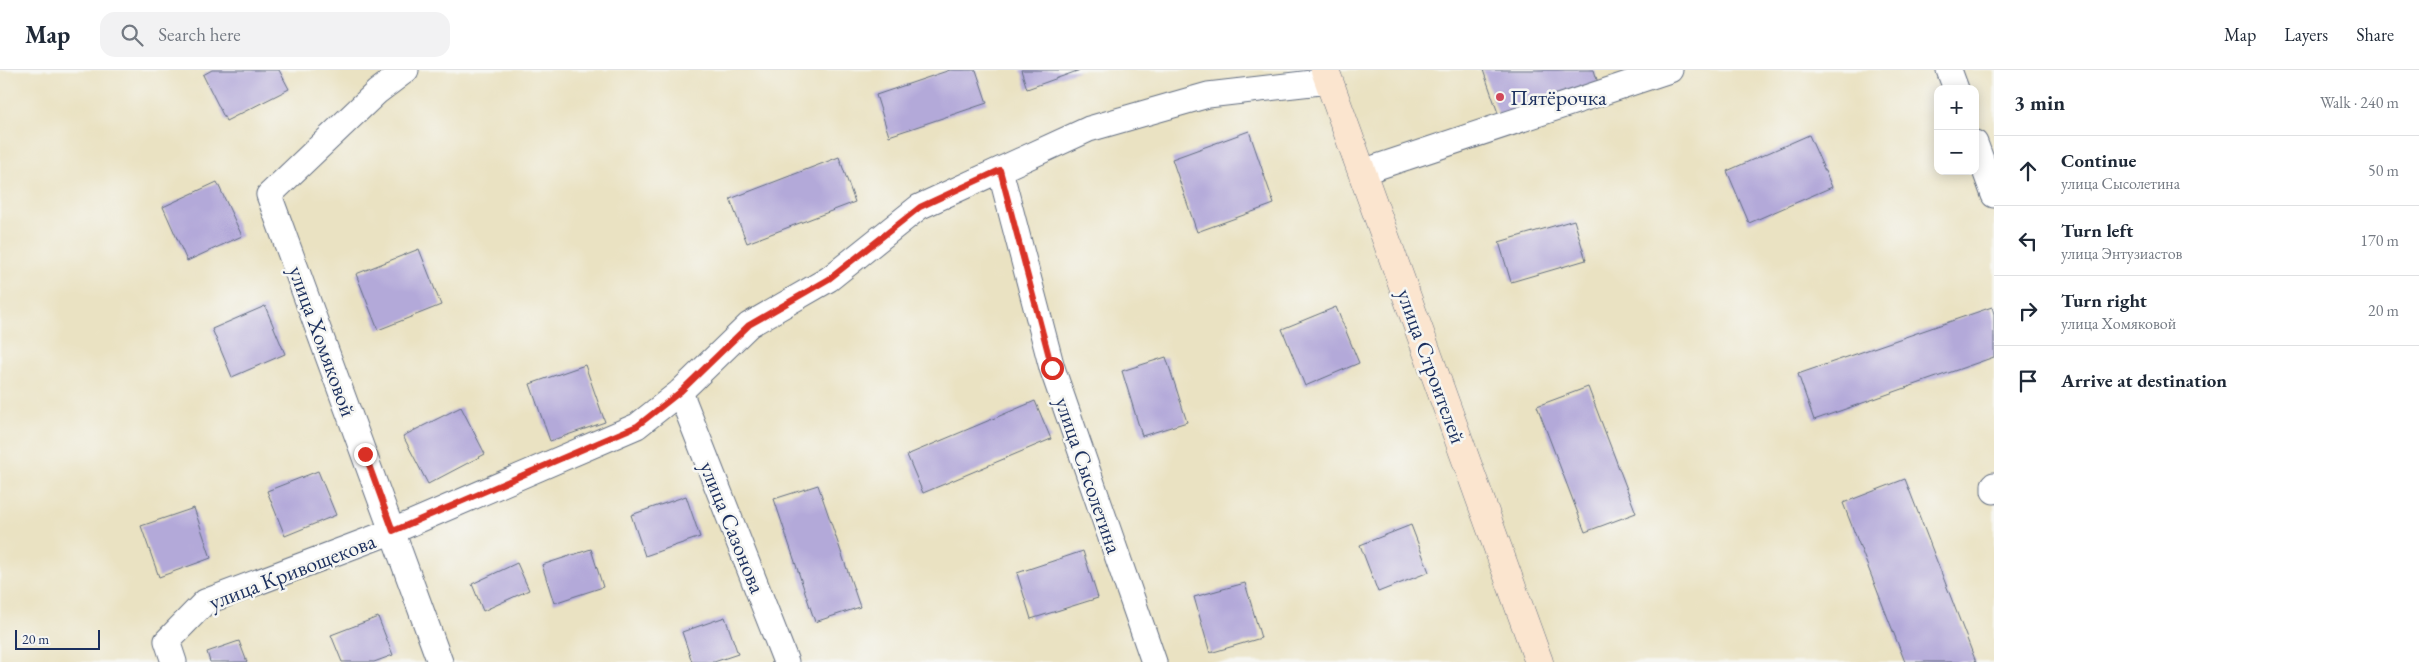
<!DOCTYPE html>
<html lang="en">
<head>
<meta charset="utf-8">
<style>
  body { margin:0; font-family:"EB Garamond",serif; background:#f2f2f3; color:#1f2937 }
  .controls { position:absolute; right:15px; top:15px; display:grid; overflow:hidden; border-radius:10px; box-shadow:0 2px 12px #0003 }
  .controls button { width:45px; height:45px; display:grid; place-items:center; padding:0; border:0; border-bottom:1px solid #e0e1e3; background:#fff; color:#1f2937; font:25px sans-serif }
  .scale { position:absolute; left:15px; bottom:12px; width:85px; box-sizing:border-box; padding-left:5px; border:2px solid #1b2f5e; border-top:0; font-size:14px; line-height:18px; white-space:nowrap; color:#1b2f5e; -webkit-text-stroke:4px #f6f6f2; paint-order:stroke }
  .stop { position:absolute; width:15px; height:15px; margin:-11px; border:4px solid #d93025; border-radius:50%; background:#fff }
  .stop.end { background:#d93025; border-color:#fff; box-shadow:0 1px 5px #0008 }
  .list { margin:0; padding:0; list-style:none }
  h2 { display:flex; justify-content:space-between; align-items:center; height:65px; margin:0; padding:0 20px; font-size:21px }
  h2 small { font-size:16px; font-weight:400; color:#747a83 }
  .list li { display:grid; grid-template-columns:32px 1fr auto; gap:15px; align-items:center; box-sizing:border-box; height:70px; padding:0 20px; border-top:1px solid #e0e1e3 }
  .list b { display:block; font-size:19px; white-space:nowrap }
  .list p { margin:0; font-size:16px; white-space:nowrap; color:#747a83 }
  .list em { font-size:16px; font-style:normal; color:#747a83 }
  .icon { flex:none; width:28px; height:28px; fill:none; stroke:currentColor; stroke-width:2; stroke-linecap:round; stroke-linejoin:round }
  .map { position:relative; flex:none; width:1994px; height:592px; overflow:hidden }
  header { display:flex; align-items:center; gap:30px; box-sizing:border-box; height:70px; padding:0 25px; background:#fff; border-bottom:1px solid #e0e1e3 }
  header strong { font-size:24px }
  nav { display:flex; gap:28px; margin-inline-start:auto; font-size:18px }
  .search { width:350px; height:45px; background:#f2f2f3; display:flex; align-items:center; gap:12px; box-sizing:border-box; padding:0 18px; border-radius:15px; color:#747a83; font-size:19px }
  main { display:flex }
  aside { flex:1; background:#fff }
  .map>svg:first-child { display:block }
  .building { fill:#b3a9d9 }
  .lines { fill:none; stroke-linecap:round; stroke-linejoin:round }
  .street-casing { stroke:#636e81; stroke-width:27 }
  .secondary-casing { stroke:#636e81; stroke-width:29 }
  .street { stroke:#fff; stroke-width:25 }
  .secondary { stroke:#fbe5cf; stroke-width:28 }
  .route { stroke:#d93025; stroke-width:6 }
  .poi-dot { fill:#d1495b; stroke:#f6f6f2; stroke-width:2 }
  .labels { text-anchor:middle; stroke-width:5; stroke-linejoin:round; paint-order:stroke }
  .poi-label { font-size:22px; fill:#1b2f5e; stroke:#f6f6f2; text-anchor:start }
  .street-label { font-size:22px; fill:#1b2f5e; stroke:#f6f6f2 }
</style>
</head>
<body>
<header>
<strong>Map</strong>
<div class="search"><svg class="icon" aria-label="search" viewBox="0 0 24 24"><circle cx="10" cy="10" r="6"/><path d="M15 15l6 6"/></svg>Search here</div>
<nav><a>Map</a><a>Layers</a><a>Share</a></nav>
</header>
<main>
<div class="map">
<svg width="1994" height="592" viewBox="0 0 1994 592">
  <rect width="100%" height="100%" fill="#f6f6f2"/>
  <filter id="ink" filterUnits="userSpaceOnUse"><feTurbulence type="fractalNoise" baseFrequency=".02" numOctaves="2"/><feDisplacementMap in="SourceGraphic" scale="10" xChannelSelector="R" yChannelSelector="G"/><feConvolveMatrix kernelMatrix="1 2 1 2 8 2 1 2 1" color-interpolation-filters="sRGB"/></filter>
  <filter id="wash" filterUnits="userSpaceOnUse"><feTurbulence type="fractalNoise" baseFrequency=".0096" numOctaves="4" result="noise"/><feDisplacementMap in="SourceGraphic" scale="20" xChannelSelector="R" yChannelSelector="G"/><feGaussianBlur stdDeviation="1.12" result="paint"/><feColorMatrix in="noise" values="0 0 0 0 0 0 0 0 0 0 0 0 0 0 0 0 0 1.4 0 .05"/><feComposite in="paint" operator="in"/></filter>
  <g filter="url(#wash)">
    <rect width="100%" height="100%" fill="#eae2c2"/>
    <g id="blocks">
      <!-- building -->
      <path class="building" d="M212 0H279L289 19 226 51 203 5Z
        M950 0H976L987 33 889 66 876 25Z
        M1021 0H1080L1027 19Z
        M1483 0H1594L1598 13 1499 46Z
        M1249 61 1274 134 1197 162 1172 89Z
        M1809 65 1832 117 1749 153 1727 101Z
        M839 87 855 132 747 173 730 129Z
        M217 112 242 166 187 191 163 137Z
        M1574 150 1586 190 1511 212 1499 172Z
        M419 179 441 235 378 260 356 204Z
        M265 236 285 284 232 307 212 259Z
        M1336 237 1359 293 1305 316 1282 259Z
        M1992 237 1994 244V287L1814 350 1798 304Z
        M1166 287 1187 352 1142 366 1122 301Z
        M585 295 605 352 550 371 530 314Z
        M1588 317 1636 443 1585 462 1537 336Z
        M1035 331 1051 369 923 423 907 385Z
        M461 337 485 384 428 414 403 366Z
        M318 401 336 445 285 466 267 421Z
        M1905 409 1976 592H1905L1843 433Z
        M818 415 860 537 815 552 774 429Z
        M686 426 700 467 645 486 631 445Z
        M194 438 211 488 159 507 141 456Z
        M1411 455 1429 502 1378 522 1360 475Z
        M591 479 603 517 554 533 542 495Z
        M1083 481 1098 528 1031 549 1017 503Z
        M517 493 529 520 483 541 472 514Z
        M1245 513 1261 568 1210 583 1194 527Z
        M378 547 393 585 374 592H342L331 565Z
        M725 547 738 584 714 592H692L682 562Z
        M239 571 247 592H210L207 582Z"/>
    </g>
  </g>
  <g filter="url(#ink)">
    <use href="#blocks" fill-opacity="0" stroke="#636e81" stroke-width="1"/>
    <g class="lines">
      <defs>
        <path id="street" d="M406 0 377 22 269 125 440 592
          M1949 0 1956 19
          M1975 73 1994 125
          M1000 100 1052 298 1154 592
          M1362 102 1670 0
          M680 322 786 592
          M1994 415V421
          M174 592 167 571 205 532 393 461 637 356 680 322 749 255 829 209 919 137 1089 59 1208 25 1329 11"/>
        <path id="secondary" d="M1325 0 1539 592"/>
      </defs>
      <!-- street casing -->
      <use href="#street" class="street-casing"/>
      <!-- secondary casing -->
      <use href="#secondary" class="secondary-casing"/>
      <!-- street -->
      <use href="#street" class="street"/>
      <!-- secondary -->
      <use href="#secondary" class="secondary"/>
    </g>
  </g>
  <g class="lines" filter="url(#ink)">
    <!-- route -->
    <path class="route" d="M365 384 393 461 637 356 680 322 749 255 829 209 920 137 1000 100 1052 298"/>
  </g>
  <!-- markers -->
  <circle class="poi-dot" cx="1500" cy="27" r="5"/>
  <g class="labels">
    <!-- poi labels -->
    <g class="poi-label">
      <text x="1510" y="35">Пятёрочка</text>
    </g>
    <!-- street labels -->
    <g class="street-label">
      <text transform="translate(323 271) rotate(70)" y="8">улица Хомяковой</text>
      <text transform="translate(1432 296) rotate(70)" y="8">улица Строителей</text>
      <text transform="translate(1089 405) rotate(71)" y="8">улица Сысолетина</text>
      <text transform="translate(733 457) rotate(68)" y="8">улица Сазонова</text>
      <text transform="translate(292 501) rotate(-21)" y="8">улица Кривощекова</text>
    </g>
  </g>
</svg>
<div class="controls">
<button>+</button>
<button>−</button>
</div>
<div class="scale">20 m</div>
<div class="stop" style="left:1052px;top:298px"></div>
<div class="stop end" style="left:365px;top:384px"></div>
</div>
<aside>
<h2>3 min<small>Walk · 240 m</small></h2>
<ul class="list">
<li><svg class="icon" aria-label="ahead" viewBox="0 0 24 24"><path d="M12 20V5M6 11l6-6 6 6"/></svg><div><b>Continue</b><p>улица Сысолетина</p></div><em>50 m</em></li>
<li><svg class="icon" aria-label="left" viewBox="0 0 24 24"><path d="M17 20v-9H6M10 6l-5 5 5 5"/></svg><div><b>Turn left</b><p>улица Энтузиастов</p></div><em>170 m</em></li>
<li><svg class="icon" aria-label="right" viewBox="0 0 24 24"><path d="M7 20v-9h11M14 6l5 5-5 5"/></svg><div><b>Turn right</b><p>улица Хомяковой</p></div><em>20 m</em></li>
<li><svg class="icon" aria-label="arrive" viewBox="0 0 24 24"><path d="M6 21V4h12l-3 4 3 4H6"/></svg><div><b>Arrive at destination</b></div></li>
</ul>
</aside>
</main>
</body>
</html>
